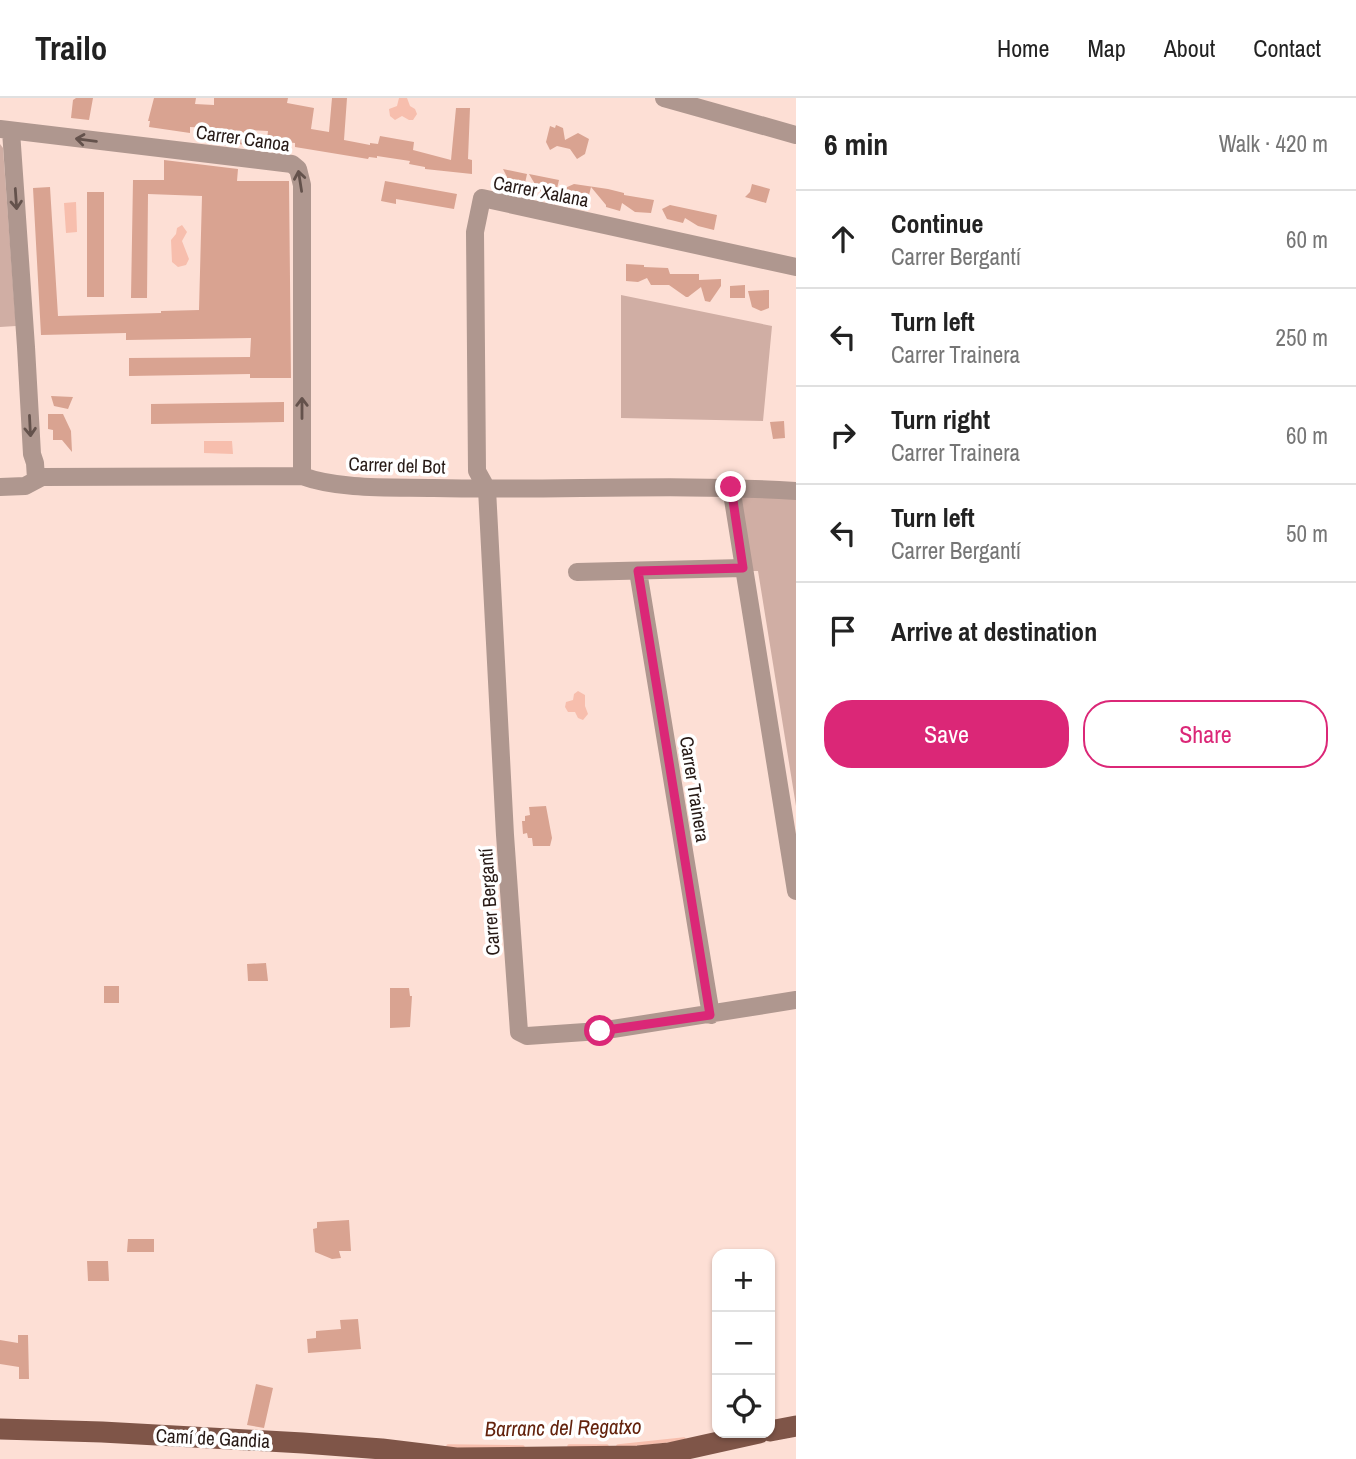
<!DOCTYPE html>
<html lang="en">
<head>
<meta charset="utf-8">
<style>
  body { margin:0; font-family:"Archivo Narrow",sans-serif; background:#f6f6f6; color:#222 }
  .controls { position:absolute; right:21px; bottom:21px; display:grid; overflow:hidden; border-radius:14px; box-shadow:0 2px 5px #0004 }
  .controls button { width:63px; height:63px; display:grid; place-items:center; padding:0; border:0; border-bottom:2px solid #e0e0e0; background:#fff; color:#222; font:35px sans-serif }
  .stop { position:absolute; width:21px; height:21px; margin:-16px; border:5px solid #db2777; border-radius:50%; background:#fff }
  .stop.end { background:#db2777; border-color:#fff; box-shadow:0 2px 7px #0008 }
  .list { margin:0; padding:0; list-style:none }
  h2 { display:flex; justify-content:space-between; align-items:center; height:91px; margin:0; padding:0 28px; font-size:30px }
  h2 small { font-size:23px; font-weight:400; color:#767676 }
  .list li { display:grid; grid-template-columns:46px 1fr auto; gap:21px; align-items:center; box-sizing:border-box; height:98px; padding:0 28px; border-top:2px solid #e0e0e0 }
  .list b { display:block; font-size:26px; white-space:nowrap }
  .list p { margin:0; font-size:23px; white-space:nowrap; color:#767676 }
  .list em { font-size:23px; font-style:normal; color:#767676 }
  .actions { display:flex; gap:14px; padding:21px 28px }
  .actions a { flex:1; padding:16px 0; border:2px solid #db2777; border-radius:28px; text-align:center; font-size:24px; color:#db2777 }
  .actions .main { background:#db2777; color:#fff }
  .icon { flex:none; width:38px; height:38px; fill:none; stroke:currentColor; stroke-width:2; stroke-linecap:round; stroke-linejoin:round }
  .map { position:relative; flex:none; width:796px; height:1361px; overflow:hidden }
  header { display:flex; align-items:center; gap:42px; box-sizing:border-box; height:98px; padding:0 35px; background:#fff; border-bottom:2px solid #e0e0e0 }
  header strong { font-size:33px }
  nav { display:flex; gap:38px; margin-inline-start:auto; font-size:24px }
  main { display:flex }
  aside { flex:1; background:#fff }
  .map>svg:first-child { display:block }
  .green { fill:#d0aea4 }
  .water { fill:#f7bead }
  .lines { fill:none; stroke-linecap:round; stroke-linejoin:round }
  .stream { stroke:#f7bead; stroke-width:3.5 }
  .building { fill:#d9a391 }
  .minor { stroke:#af978f; stroke-width:18 }
  .major { stroke:#7f5548; stroke-width:21 }
  .oneway { stroke:#64524c }
  .route { stroke:#db2777; stroke-width:9 }
  .labels { text-anchor:middle; stroke-width:7; stroke-linejoin:round; paint-order:stroke }
  .street-label { font-size:19px; fill:#271a16; stroke:#fff }
  .water-label { font-size:21px; font-style:italic; fill:#63220c; stroke:#fff }
</style>
</head>
<body>
<header>
<strong>Trailo</strong>
<nav><a>Home</a><a>Map</a><a>About</a><a>Contact</a></nav>
</header>
<main>
<div class="map">
<svg width="796" height="1361" viewBox="0 0 796 1361">
  <rect width="100%" height="100%" fill="#fddfd5"/>
  <!-- green -->
  <path class="green" d="M0 46 3 50 16 228 0 229Z
    M621 197 772 228 763 323 621 320Z
    M739 397 796 401V708L758 473H750Z"/>
  <!-- water -->
  <path class="water" d="M399 0H407L410 8 415 11 417 16 413 22H409L402 18 395 22 390 18 389 11 397 8Z
    M76 104 77 134 66 135 64 105Z
    M182 127 187 134 182 143 189 161 186 167 178 169 172 164 171 142 176 136 177 130Z
    M204 343H232L233 356 204 355Z
    M578 593 585 597V608L588 616 583 622 578 620 575 614H568L565 609 566 604 573 602 574 596Z"/>
  <g class="lines">
    <!-- stream -->
    <path class="stream" d="M448 1348 523 1349
      M569 1348H607
      M618 1348 684 1341"/>
  </g>
  <!-- building -->
  <path class="building" d="M76 0H93L89 22 71 20 73 2Z
    M154 0H196L195 6 214 7V0H288L287 5 314 10 311 31 329 34 332 0H347L344 42 370 47V45L378 46 380 38 414 44 413 52 451 62 456 10H470L468 61 472 62V76L425 71V69L409 66 410 63 377 58V60L369 59 368 61 295 49V45L267 42 268 33 250 32 245 47 210 41 211 31 209 30 190 29V35L149 29 150 23H148Z
    M556 27 563 30 565 42 578 35 589 41 585 56 577 61 570 51 557 48 550 52 546 44 550 28 555 30Z
    M164 62 238 71 237 83H289L291 280H250V276L129 278V260L250 259 251 240 126 242V235L41 237 33 90 50 89 58 218 161 215V213L199 212 202 98 148 96 147 200H131L133 82H164Z
    M503 71 527 76 524 90 506 86 507 79Z
    M529 76 559 82 556 95 539 93Z
    M385 83 457 96 454 111 396 101V106L381 103Z
    M574 86 608 91 624 95V97L654 102 651 115 635 114 622 105 620 113 606 109V107L591 89 588 101 571 100 565 90Z
    M752 86 770 91 766 105 745 99 750 94Z
    M87 94H104V199H87Z
    M670 107 717 117 714 132 698 128 685 120 683 125 667 121 662 111Z
    M626 166 644 167V169L668 170 670 176H699V182L721 181V188L710 204 705 203 701 189 688 199H686L669 187H651L647 180 638 184 626 183Z
    M745 187V200H730V188Z
    M769 192V210L761 213 752 209 748 193Z
    M51 298 73 299 68 311 54 308Z
    M284 304V324L151 326V306Z
    M48 316H63L71 333 72 354 62 342H53V332L48 331Z
    M784 323 785 340 773 341 770 324Z
    M546 708 552 740 550 748H533L532 740H528L527 735 523 736 522 723H525V718L530 717 529 709Z
    M266 865 268 883H248L247 866Z
    M104 888H119V905H104Z
    M390 890H409L410 898H412L410 929 390 930Z
    M349 1122 351 1153H339L341 1160 332 1161 315 1154 313 1131 317 1130V1124Z
    M128 1141H154V1154H127Z
    M87 1163H108L109 1183H88Z
    M358 1221 361 1251 308 1255 307 1241 316 1240V1233L341 1231 340 1222Z
    M18 1237H28L29 1281H19V1269L0 1266V1242L18 1245Z
    M256 1286 273 1290 264 1330 247 1327Z"/>
  <g class="lines">
    <!-- minor -->
    <path class="minor" d="M664 0 796 37
      M0 31 292 66 298 71 302 87V378
      M11 33 26 249 32 356 35 365 36 381
      M796 169 482 100 475 134 477 373 487 391 505 737 519 934 527 938 600 933 796 902
      M0 389 25 388 42 379 302 378C340 392 393 389 434 390 555 393 675 385 796 393
      M731 389 796 793
      M638 473 711 917
      M577 474 743 470"/>
    <!-- major -->
    <path class="major" d="M0 1331 102 1334 303 1345 382 1351 456 1360 638 1358 669 1355 759 1335
      M770 1333 796 1328"/>
  </g>
  <!-- one-way arrows -->
  <defs><path id="oneway-shaft" d="M-6 0H5M1.5-3L5.5 0L1.5 3" fill="none" stroke-width="1.6" stroke-linecap="round" stroke-linejoin="round" transform="scale(1.75)"/></defs>
  <g class="oneway">
    <use href="#oneway-shaft" transform="translate(86 42) rotate(-173)"/>
    <use href="#oneway-shaft" transform="translate(300 83) rotate(-99)"/>
    <use href="#oneway-shaft" transform="translate(16 101) rotate(86)"/>
    <use href="#oneway-shaft" transform="translate(302 310) rotate(-90)"/>
    <use href="#oneway-shaft" transform="translate(30 328) rotate(87)"/>
  </g>
  <g class="lines">
    <!-- route -->
    <path class="route" d="M600 933 710 917 638 473 743 470 731 389"/>
  </g>
  <g class="labels">
    <!-- street labels -->
    <g class="street-label">
      <text transform="translate(243 40) rotate(8)" y="7">Carrer Canoa</text>
      <text transform="translate(541 93) rotate(11)" y="7">Carrer Xalana</text>
      <text transform="translate(397 367) rotate(2)" y="7">Carrer del Bot</text>
      <text transform="translate(695 691) rotate(81)" y="7">Carrer Trainera</text>
      <text transform="translate(489 804) rotate(-94)" y="7">Carrer Bergantí</text>
      <text transform="translate(213 1340) rotate(3)" y="7">Camí de Gandia</text>
    </g>
    <!-- water labels -->
    <g class="water-label">
      <text transform="translate(563 1330) rotate(-1)" y="7">Barranc del Regatxo</text>
    </g>
  </g>
</svg>
<div class="controls">
<button>+</button>
<button>−</button>
<button><svg class="icon" aria-label="locate" viewBox="0 0 24 24"><circle cx="12" cy="12" r="6"/><path d="M12 2v4M12 18v4M2 12h4M18 12h4"/></svg></button>
</div>
<div class="stop" style="left:600px;top:933px"></div>
<div class="stop end" style="left:731px;top:389px"></div>
</div>
<aside>
<h2>6 min<small>Walk · 420 m</small></h2>
<ul class="list">
<li><svg class="icon" aria-label="ahead" viewBox="0 0 24 24"><path d="M12 20V5M6 11l6-6 6 6"/></svg><div><b>Continue</b><p>Carrer Bergantí</p></div><em>60 m</em></li>
<li><svg class="icon" aria-label="left" viewBox="0 0 24 24"><path d="M17 20v-9H6M10 6l-5 5 5 5"/></svg><div><b>Turn left</b><p>Carrer Trainera</p></div><em>250 m</em></li>
<li><svg class="icon" aria-label="right" viewBox="0 0 24 24"><path d="M7 20v-9h11M14 6l5 5-5 5"/></svg><div><b>Turn right</b><p>Carrer Trainera</p></div><em>60 m</em></li>
<li><svg class="icon" aria-label="left" viewBox="0 0 24 24"><path d="M17 20v-9H6M10 6l-5 5 5 5"/></svg><div><b>Turn left</b><p>Carrer Bergantí</p></div><em>50 m</em></li>
<li><svg class="icon" aria-label="arrive" viewBox="0 0 24 24"><path d="M6 21V4h12l-3 4 3 4H6"/></svg><div><b>Arrive at destination</b></div></li>
</ul>
<div class="actions"><a class="main">Save</a><a>Share</a></div>
</aside>
</main>
</body>
</html>
